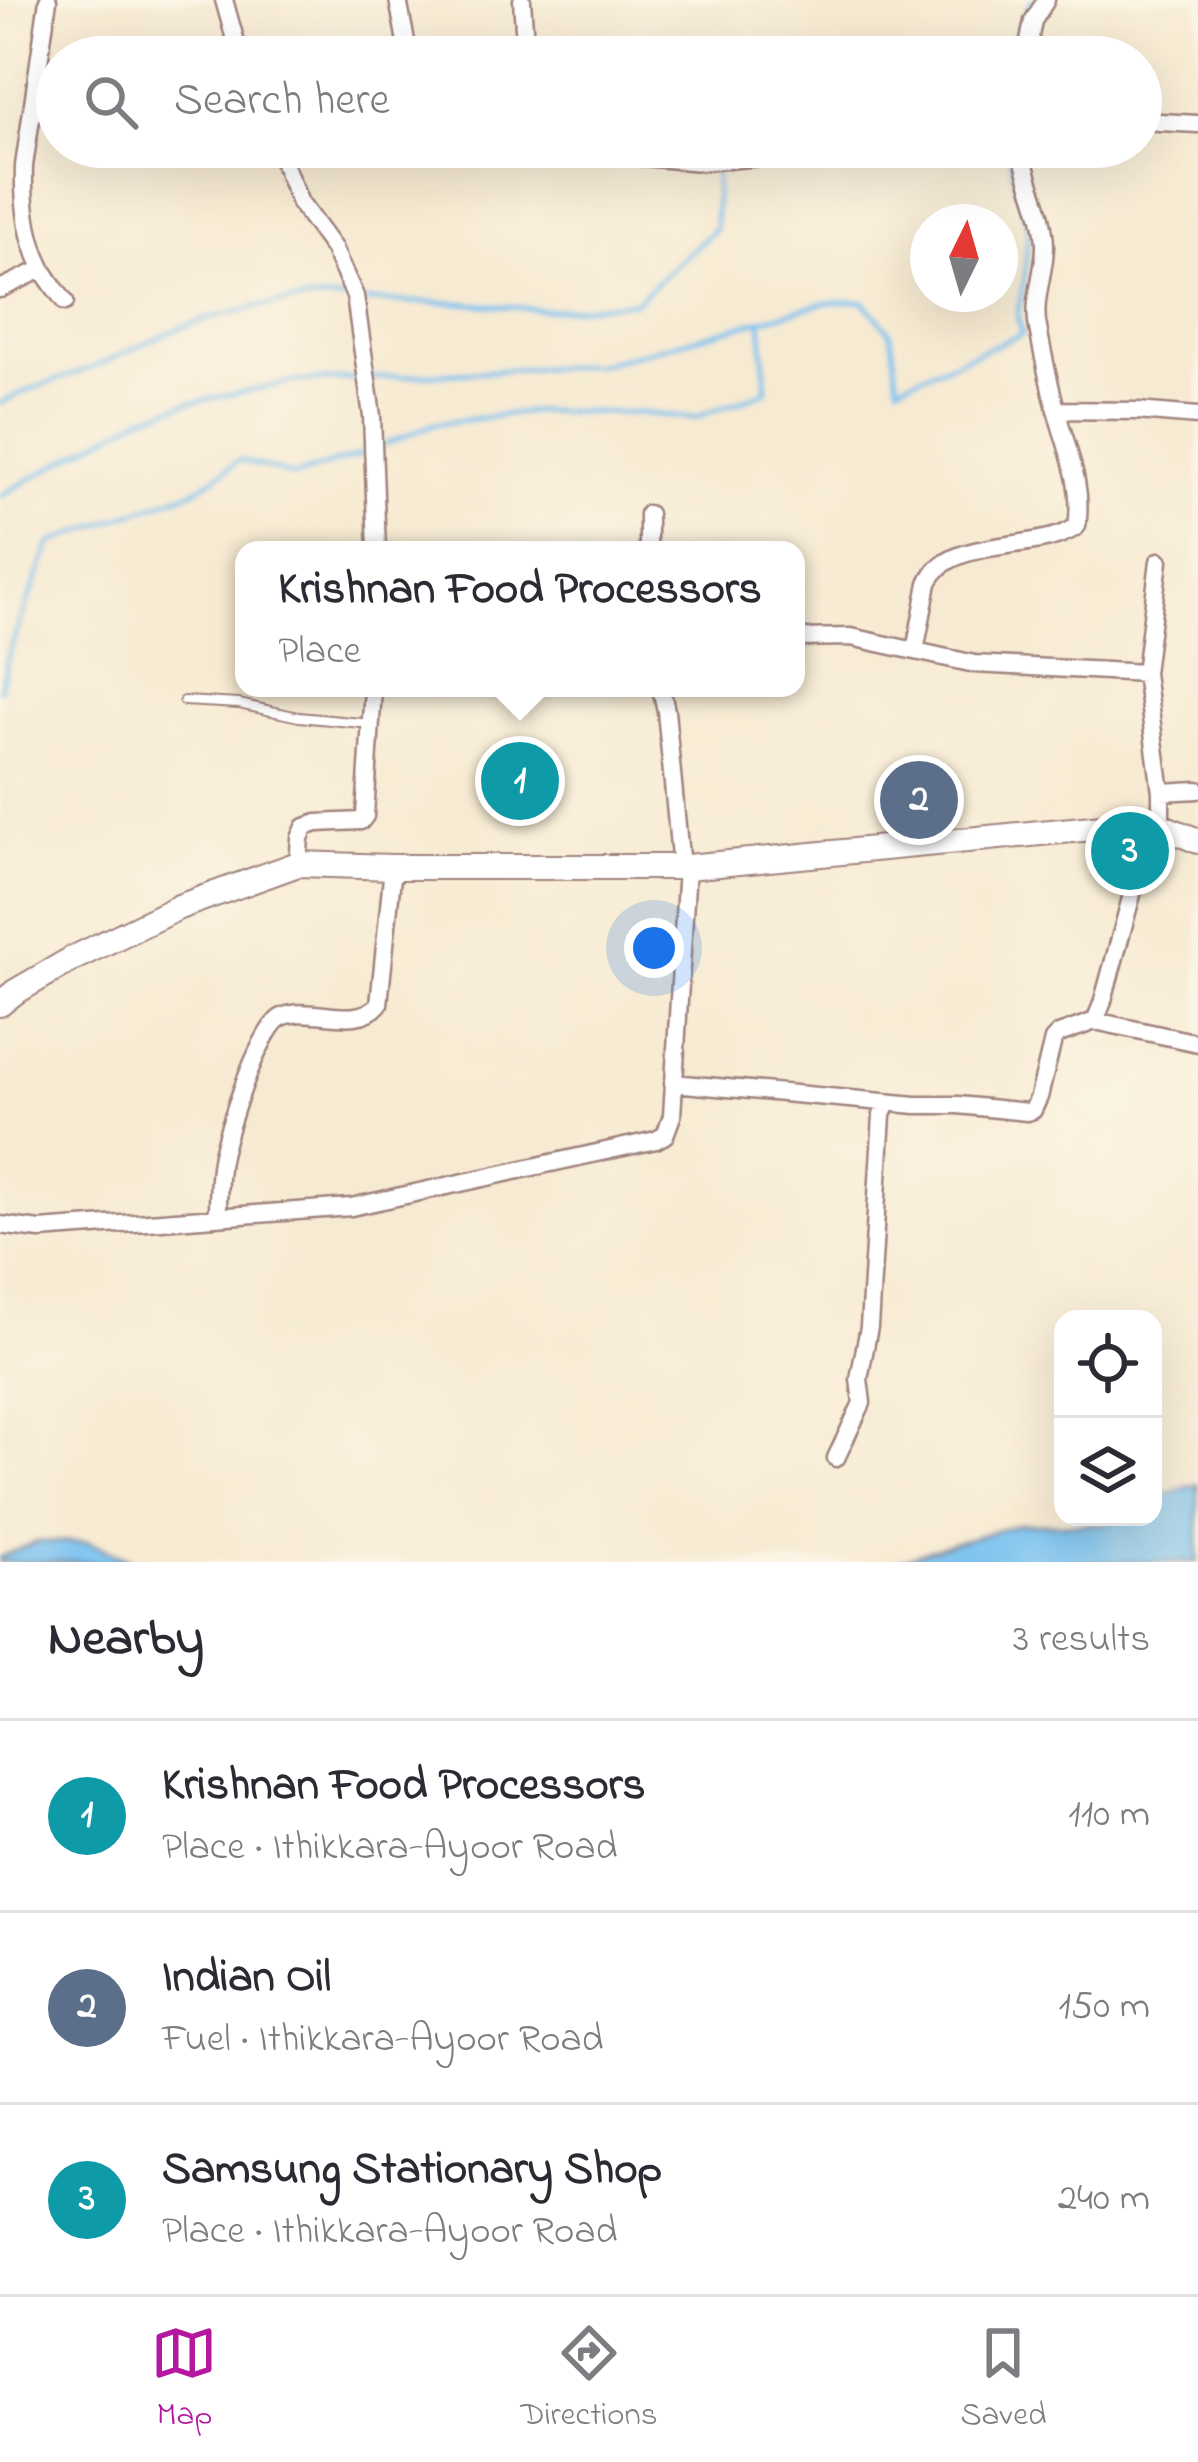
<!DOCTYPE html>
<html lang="en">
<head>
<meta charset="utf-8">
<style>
  body { margin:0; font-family:"Indie Flower",sans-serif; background:#f2f2f3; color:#2b2b33 }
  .controls { position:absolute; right:36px; bottom:36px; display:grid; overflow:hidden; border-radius:24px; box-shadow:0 12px 48px #0002 }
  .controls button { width:108px; height:108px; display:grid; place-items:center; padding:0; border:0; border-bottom:3px solid #e1e1e2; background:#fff; color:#2b2b33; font:60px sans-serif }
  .compass { position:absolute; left:910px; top:204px; width:108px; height:108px; border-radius:50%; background:#fff; box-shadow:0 12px 48px #0002; rotate:5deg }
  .you { position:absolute; left:654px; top:948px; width:42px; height:42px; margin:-30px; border:9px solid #fff; border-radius:50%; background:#1a73e8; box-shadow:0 0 0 18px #1a73e833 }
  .badge { display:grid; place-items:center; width:78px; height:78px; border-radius:50%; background:#b5179e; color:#fff; font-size:39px; font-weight:700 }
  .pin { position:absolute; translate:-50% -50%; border:6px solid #fff; box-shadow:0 3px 12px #0006 }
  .popup { position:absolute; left:235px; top:541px; width:570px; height:156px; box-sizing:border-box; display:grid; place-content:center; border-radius:24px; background:#fff; filter:drop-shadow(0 3px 9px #0005); font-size:39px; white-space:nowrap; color:#7c7c81 }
  .popup b { font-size:45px; color:#2b2b33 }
  .popup::after { content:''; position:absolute; left:50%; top:100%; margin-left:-24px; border:24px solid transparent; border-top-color:#fff }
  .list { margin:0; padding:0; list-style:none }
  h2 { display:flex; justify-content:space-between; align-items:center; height:156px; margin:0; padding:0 48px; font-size:51px }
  h2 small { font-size:39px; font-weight:400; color:#7c7c81 }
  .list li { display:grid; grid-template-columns:78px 1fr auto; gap:36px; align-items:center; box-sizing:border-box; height:192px; padding:0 48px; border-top:3px solid #e1e1e2 }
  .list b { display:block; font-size:45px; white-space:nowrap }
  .list p { margin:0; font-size:39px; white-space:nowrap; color:#7c7c81 }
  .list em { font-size:39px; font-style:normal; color:#7c7c81 }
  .icon { flex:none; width:66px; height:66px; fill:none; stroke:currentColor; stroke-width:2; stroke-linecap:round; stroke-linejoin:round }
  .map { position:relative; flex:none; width:1198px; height:1562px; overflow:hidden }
  .search { position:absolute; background:#fff; box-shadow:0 12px 48px #0002; left:36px; right:36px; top:36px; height:132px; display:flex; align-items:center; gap:30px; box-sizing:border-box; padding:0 42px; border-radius:66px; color:#7c7c81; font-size:45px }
  .sheet { height:732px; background:#fff }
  nav { display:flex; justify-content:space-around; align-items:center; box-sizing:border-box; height:168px; border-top:3px solid #e1e1e2; background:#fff; font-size:33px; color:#7c7c81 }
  nav a { display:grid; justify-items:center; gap:6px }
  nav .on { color:#b5179e }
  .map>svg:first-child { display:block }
  .water { fill:#77c1f0; stroke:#60708e; stroke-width:3 }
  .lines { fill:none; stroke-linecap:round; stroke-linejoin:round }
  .stream { stroke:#77c1f0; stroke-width:4.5 }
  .lane-casing { stroke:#a0847e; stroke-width:12 }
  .street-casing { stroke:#a0847e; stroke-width:21 }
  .secondary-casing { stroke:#a0847e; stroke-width:28 }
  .lane { stroke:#fff; stroke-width:8 }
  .street { stroke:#fff; stroke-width:16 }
  .secondary { stroke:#fff; stroke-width:24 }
</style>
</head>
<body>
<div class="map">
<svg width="1198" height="1562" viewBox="0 0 1198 1562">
  <rect width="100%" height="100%" fill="#fcf5e5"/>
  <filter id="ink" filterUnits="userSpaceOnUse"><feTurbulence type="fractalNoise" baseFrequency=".00833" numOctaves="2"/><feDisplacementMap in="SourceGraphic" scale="24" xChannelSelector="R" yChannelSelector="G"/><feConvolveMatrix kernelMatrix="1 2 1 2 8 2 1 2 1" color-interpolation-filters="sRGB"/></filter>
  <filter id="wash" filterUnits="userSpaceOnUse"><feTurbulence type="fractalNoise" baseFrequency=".004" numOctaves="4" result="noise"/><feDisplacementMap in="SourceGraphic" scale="48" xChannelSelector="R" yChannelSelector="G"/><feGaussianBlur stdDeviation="2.7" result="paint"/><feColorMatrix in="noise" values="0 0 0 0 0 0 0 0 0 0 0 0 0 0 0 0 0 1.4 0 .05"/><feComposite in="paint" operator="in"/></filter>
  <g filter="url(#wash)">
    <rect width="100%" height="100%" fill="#f7ead2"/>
    <!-- water -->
    <path class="water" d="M1198 1484V1561L1194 1562H898L935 1548 1021 1524H1108L1120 1517H1153V1498Z
      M37 1542H88L135 1562H0V1557Z"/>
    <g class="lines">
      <!-- stream -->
      <path class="stream" d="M1013 57 1014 37 1032 0
        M716 150V147
        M367 301 459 303 550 310 635 302 715 229 716 172
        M371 378 596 365 824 303 863 301 891 333 898 385 1022 334 1017 316 1025 275 1028 228 1006 147
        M0 404C28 388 56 381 86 370 118 358 148 340 180 328 232 310 289 298 344 300
        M384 445 434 424 535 411 639 413 694 418 767 391 761 322
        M0 496 142 417 184 404 298 381 360 379
        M0 690 10 649 51 543 198 489 240 460 294 476 363 454"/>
    </g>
  </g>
  <g filter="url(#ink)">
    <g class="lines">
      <defs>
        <path id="lane" d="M184 701 239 704 299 717 372 724"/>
        <path id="street" d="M48 0 24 166C23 200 27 240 43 270 49 281 58 292 65 302
          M224 0 240 57
          M398 0 409 57
          M522 0 526 57
          M1026 57 1033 21 1046 0
          M1141 121 1198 124
          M277 147 300 203 333 248 355 296 372 416 377 550
          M559 147 571 151 702 162 878 147
          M0 289 42 269
          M1056 410 1137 411 1198 416
          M648 514V550
          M1159 561 1145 673 1161 792
          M796 638 851 637 975 664 1145 673
          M915 651 928 583C950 534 1040 554 1077 526 1084 485 1066 448 1056 409 1049 383 1043 355 1038 328 1032 300 1045 273 1045 245 1044 211 1026 181 1021 147
          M661 688 666 711 681 867
          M1161 826V792L1198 790
          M298 864 300 838 305 827 317 823 361 821 365 816 373 688
          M1095 1021 1198 1043
          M673 1083 916 1105H958L1027 1112 1033 1110 1039 1097 1053 1040 1059 1034 1095 1021 1102 1004 1134 887V824
          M218 1216C218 1197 218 1178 221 1160 225 1135 260 1026 282 1017 310 1004 356 1031 379 1004L393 867
          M0 1225 40 1230 351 1207 656 1140 665 1135 672 1116 687 867
          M836 1458 862 1403 859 1379 869 1327 882 1115 887 1103"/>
        <path id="secondary" d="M0 1004 15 992 74 958 179 907 298 864 393 867H687L1134 824 1161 826 1198 841"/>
      </defs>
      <!-- lane casing -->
      <use href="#lane" class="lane-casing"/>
      <!-- street casing -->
      <use href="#street" class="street-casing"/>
      <!-- secondary casing -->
      <use href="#secondary" class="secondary-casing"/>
      <!-- lane -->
      <use href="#lane" class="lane"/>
      <!-- street -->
      <use href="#street" class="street"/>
      <!-- secondary -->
      <use href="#secondary" class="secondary"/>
    </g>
  </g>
</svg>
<div class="controls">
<button><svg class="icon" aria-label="locate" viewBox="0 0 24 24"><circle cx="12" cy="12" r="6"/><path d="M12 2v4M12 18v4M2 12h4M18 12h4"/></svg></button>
<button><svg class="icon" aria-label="layers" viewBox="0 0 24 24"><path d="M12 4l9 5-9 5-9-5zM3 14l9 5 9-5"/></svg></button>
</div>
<svg class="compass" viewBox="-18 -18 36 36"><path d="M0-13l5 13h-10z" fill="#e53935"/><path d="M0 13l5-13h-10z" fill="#7c7c81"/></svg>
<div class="you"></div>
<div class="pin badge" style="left:520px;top:781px;background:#0f9aa8">1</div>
<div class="popup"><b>Krishnan Food Processors</b>Place</div>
<div class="pin badge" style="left:919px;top:800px;background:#5c6f8a">2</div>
<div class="pin badge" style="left:1130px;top:851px;background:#0f9aa8">3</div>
<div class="search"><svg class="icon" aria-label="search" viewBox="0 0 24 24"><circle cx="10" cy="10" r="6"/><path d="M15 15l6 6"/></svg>Search here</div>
</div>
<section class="sheet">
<h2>Nearby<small>3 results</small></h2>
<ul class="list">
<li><span class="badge" style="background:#0f9aa8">1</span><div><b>Krishnan Food Processors</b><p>Place · Ithikkara-Ayoor Road</p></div><em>110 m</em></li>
<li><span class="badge" style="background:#5c6f8a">2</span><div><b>Indian Oil</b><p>Fuel · Ithikkara-Ayoor Road</p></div><em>150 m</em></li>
<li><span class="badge" style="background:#0f9aa8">3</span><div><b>Samsung Stationary Shop</b><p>Place · Ithikkara-Ayoor Road</p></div><em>240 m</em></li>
</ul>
</section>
<nav>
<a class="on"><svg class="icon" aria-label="map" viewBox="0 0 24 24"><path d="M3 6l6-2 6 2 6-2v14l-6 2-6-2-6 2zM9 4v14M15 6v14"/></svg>Map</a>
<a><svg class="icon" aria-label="directions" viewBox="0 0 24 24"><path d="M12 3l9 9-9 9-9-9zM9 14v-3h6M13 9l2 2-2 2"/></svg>Directions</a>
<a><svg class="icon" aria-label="saved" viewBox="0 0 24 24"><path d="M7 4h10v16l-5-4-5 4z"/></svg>Saved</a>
</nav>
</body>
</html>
